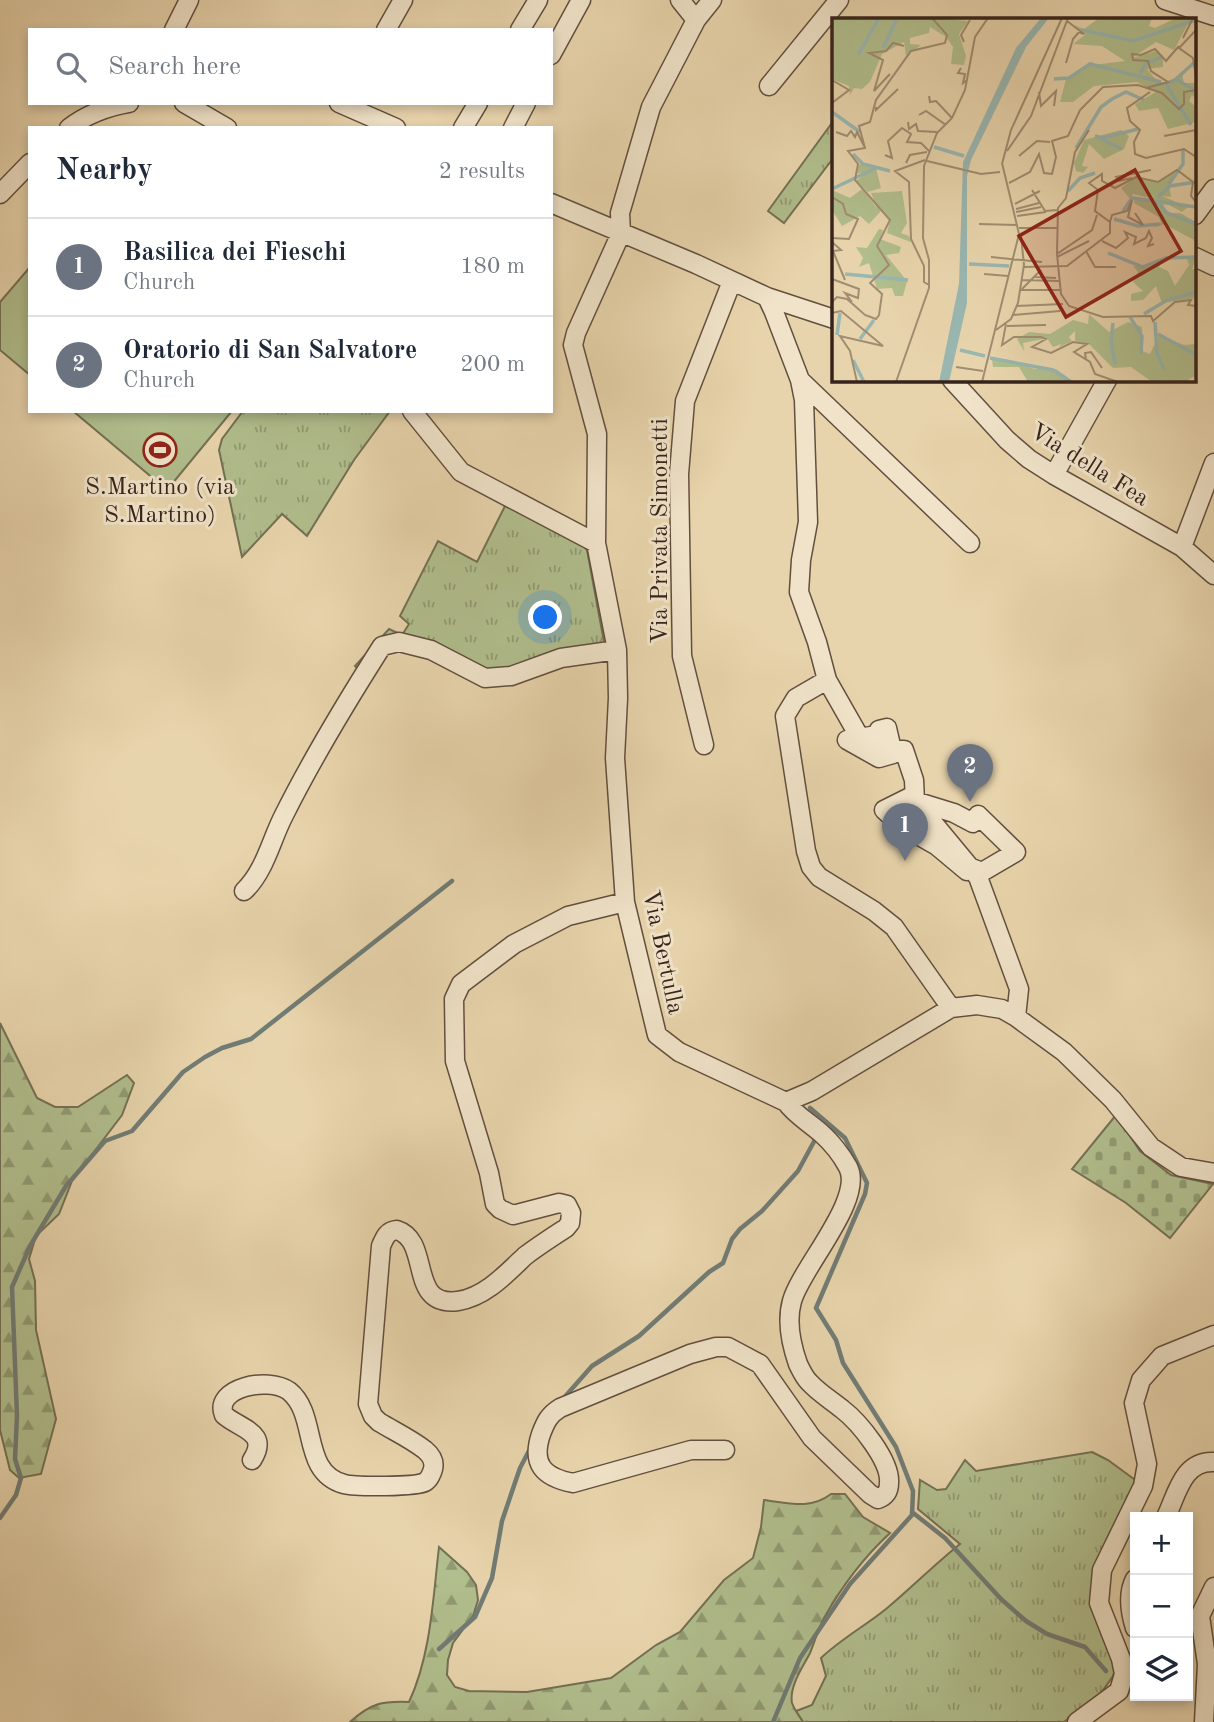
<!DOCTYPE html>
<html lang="en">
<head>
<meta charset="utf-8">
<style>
  body { margin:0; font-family:"Old Standard TT",serif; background:#f2f2f3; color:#1f2937 }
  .controls { position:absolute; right:21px; bottom:21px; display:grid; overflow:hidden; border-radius:0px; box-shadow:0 4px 10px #0003 }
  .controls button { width:63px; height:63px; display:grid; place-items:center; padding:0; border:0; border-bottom:2px solid #e0e1e3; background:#fff; color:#1f2937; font:35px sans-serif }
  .you { position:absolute; left:546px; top:618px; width:24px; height:24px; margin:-18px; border:5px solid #fff; border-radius:50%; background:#1a73e8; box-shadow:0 0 0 10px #1a73e833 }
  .badge { display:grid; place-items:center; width:46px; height:46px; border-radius:50%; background:#8f2418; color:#fff; font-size:23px; font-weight:700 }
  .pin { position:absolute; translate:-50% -58px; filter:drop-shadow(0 2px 4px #0008) }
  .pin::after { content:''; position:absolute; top:37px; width:24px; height:21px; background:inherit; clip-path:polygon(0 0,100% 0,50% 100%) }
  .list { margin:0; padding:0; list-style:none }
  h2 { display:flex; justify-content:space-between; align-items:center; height:91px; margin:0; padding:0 28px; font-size:30px }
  h2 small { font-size:23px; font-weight:400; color:#747a83 }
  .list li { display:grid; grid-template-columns:46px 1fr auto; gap:21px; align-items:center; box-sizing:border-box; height:98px; padding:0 28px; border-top:2px solid #e0e1e3 }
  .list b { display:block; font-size:26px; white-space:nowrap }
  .list p { margin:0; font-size:23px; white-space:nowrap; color:#747a83 }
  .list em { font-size:23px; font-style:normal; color:#747a83 }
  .icon { flex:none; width:38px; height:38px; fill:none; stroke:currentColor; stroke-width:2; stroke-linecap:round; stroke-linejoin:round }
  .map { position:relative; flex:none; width:1214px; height:1722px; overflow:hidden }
  .search { position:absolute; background:#fff; box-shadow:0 4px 10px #0003; left:28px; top:28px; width:525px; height:77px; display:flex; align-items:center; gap:18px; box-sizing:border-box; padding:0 24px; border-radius:0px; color:#747a83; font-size:26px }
  .panel { position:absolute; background:#fff; box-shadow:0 4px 10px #0003; left:28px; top:126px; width:525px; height:287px; border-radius:0px }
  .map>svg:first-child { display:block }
  .grass { fill:url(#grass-tufts); stroke:#747054; stroke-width:2 }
  .forest { fill:url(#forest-firs); stroke:#747054; stroke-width:2 }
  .cemetery { fill:url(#cemetery-stones); stroke:#747054; stroke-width:2 }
  .garden { fill:#b1be8d; stroke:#747054; stroke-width:2 }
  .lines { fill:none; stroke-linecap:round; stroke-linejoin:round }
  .stream { stroke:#717c75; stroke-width:4.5 }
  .minor-casing { stroke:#624f3f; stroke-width:21 }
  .minor { stroke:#f0e3c9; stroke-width:18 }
  .labels { text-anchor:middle; stroke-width:6; stroke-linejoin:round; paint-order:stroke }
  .street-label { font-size:24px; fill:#36231b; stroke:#f0e3c9 }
  .poi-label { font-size:24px; fill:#36231b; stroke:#f0e3c9 }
  .inset-river { fill:none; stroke:#99b7b1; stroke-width:3.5 }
  .inset-road { fill:none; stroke:#a18d72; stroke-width:2 }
  .view { fill:#8f2418; fill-opacity:0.15; stroke:#8f2418; stroke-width:3.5 }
  .inset-edge { fill:none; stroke:#36231b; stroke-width:3.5 }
</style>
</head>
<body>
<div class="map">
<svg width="1214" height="1722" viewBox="0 0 1214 1722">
  <defs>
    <pattern id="grass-tufts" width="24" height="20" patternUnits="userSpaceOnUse" patternTransform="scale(1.75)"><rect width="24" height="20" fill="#b1be8d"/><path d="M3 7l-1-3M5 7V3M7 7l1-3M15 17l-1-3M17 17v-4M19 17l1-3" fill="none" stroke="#919a72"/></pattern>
    <pattern id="forest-firs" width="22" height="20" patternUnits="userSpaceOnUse" patternTransform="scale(1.75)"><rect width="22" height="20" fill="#b1be8d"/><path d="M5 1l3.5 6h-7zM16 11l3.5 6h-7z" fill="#919a72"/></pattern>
    <pattern id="cemetery-stones" width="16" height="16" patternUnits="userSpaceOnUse" patternTransform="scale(1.75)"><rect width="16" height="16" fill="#b1be8d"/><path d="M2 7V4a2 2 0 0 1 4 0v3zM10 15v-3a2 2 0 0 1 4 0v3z" fill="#919a72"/></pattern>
  </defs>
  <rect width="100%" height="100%" fill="#e8d4ac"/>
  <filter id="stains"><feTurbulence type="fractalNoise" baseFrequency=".00286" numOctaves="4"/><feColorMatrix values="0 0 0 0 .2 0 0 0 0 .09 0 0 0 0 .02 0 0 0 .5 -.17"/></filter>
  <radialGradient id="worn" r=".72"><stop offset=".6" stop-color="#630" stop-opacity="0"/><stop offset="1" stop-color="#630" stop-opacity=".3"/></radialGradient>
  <!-- grass -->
  <path class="grass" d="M834 120V157L784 223 768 211Z
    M243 411H390L354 460 307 536 282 514 242 557 219 450 222 439Z
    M507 502 582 544 587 550 604 642 601 646 499 674 396 640 360 671 355 666 389 629 402 635 409 624 400 616 438 541 477 562Z
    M1092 1452 1108 1460 1138 1482 1097 1570 1116 1666 1113 1676 1101 1693 1064 1722H803L796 1711 812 1705 826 1676 821 1658C841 1639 865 1626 886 1609 911 1588 934 1565 960 1544L918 1509 920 1480 937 1490 946 1489 965 1460 976 1471Z"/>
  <!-- forest -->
  <path class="forest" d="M0 1023 37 1098 55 1107H78L127 1075 134 1083 122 1115 72 1181 59 1214 36 1236 29 1259 35 1281 36 1330 56 1419 41 1474 19 1478 10 1470 0 1430Z
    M831 1494H845L863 1517 890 1533C864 1557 842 1586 824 1618 818 1629 815 1641 810 1653 803 1667 789 1686 792 1703 794 1709 799 1716 803 1722H350C371 1703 382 1701 409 1702 431 1655 433 1598 439 1547L467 1572 476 1585 478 1600 473 1616 453 1643 448 1660 447 1675 455 1687 469 1691 527 1692 611 1678 656 1645 680 1632 724 1580 753 1558 761 1527 764 1500C789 1503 810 1510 831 1494Z"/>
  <!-- cemetery -->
  <path class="cemetery" d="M1116 1115 1140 1151 1171 1175 1213 1184 1170 1238 1126 1203 1072 1169Z"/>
  <!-- garden -->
  <path class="garden" d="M30 267V375L0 350V302Z
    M73 411H232L167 490Z"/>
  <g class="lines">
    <!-- stream -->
    <path class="stream" d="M562 1400 592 1366 639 1336 709 1272 723 1263 732 1239 740 1229 762 1211 798 1171 817 1136
      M912 1512 945 1538 1001 1599 1026 1621 1047 1634 1085 1647 1106 1671
      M0 1518 16 1495 21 1478 15 1459 17 1416 12 1287 30 1246 66 1186 105 1141 132 1131 183 1072 205 1057 222 1048 251 1039 452 881
      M439 1649 475 1617 492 1578 502 1521 520 1468 532 1445
      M773 1722 800 1658 850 1584 912 1515 913 1491 896 1447 843 1363 836 1340 816 1308 865 1194 867 1183 845 1138 810 1108"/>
    <defs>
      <path id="minor" d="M680 0 696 20
        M712 0 696 20 651 107 620 213 621 233 576 333 573 345 597 434 596 543 617 650 618 698 615 758 625 902 657 1035 679 1052 786 1102 812 1091 951 1008 977 1005 1002 1009 1016 1017 1064 1052 1113 1100 1151 1147 1181 1167 1214 1173
        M1165 0 1214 16
        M174 30 189 0
        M386 30 403 0
        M520 30 538 0
        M551 55 581 0
        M769 86 839 0
        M184 103 227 128
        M339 103 396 128
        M69 128C87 114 106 107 129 103
        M463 128 478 103
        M513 128 526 103
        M0 194 30 163
        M551 203 696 264 767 297 774 312 800 380 804 400 808 522 801 560 799 592 817 642 827 680 860 738 892 750H904L914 780 915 801 978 877 1019 989 1016 1017
        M1195 215 1214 189
        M1195 257 1214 266
        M767 297 834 319
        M800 380 970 543
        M952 380 1007 440 1029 459 1054 475 1182 547 1214 575
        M412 411 461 472 596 543
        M1054 475 1107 380
        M1182 547 1214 463
        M827 680 796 698 785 716 806 851 811 867 819 877 874 911 894 927 951 1008
        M887 728 893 754 879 758 847 740 877 735 879 730Z
        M704 745 682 656 679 474 685 401 732 281
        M910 797 915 801 954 813 973 823 978 815 1016 852 982 872 969 867 967 871 937 846 902 826 884 810Z
        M244 891C265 871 271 840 284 815 313 757 347 701 382 646L399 642 431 650 485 678 511 676 561 658 617 650
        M725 1450H691L573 1483C543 1477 531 1464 541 1434 546 1421 549 1415 560 1408L690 1354 716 1347H728L760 1364 812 1438 870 1494 878 1499C886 1496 889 1491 889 1483 891 1461 859 1422 842 1409 831 1400 819 1393 809 1382 804 1377 801 1370 798 1364 791 1344 786 1322 792 1301 801 1268 865 1199 848 1167 842 1156 831 1142 822 1134 810 1123 795 1115 786 1102
        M252 1460C270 1432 240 1429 224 1415 213 1388 268 1376 289 1391 319 1415 300 1472 344 1484 355 1487 416 1487 425 1482 429 1480 432 1473 433 1469 435 1461 431 1455 425 1450 411 1439 394 1431 379 1422L373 1416 368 1404 381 1246C385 1237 387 1231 397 1230 432 1241 407 1308 458 1301 485 1297 506 1274 525 1256 538 1246 552 1237 566 1228L570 1223 571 1213 567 1205 559 1203 513 1215 500 1209 495 1204 489 1173 455 1061 454 999 461 984 514 944 568 916 625 902
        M1166 1517C1177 1494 1183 1460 1214 1462
        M1135 1579C1127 1594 1130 1612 1135 1628
        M1077 1722 1119 1691 1124 1674 1121 1659 1099 1603 1102 1570 1143 1486 1147 1464 1134 1403 1141 1380 1162 1356 1214 1335
        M1204 1722 1207 1664 1200 1616 1214 1587"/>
    </defs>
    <!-- minor casing -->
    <use href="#minor" class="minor-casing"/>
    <!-- minor -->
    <use href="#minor" class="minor"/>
  </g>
  <!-- icons -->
  <defs>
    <symbol id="stadium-ring" viewBox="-11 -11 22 22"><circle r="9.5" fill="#f0e3c9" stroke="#8f2418" stroke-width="1.5"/><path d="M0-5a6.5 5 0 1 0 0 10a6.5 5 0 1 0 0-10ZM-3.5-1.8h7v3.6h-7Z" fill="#8f2418"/></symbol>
  </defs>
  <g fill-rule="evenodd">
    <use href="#stadium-ring" x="141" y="431" width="38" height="38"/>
  </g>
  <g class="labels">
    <!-- street labels -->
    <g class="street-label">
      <text transform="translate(1090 464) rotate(32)" y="8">Via della Fea</text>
      <text transform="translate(659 531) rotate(-90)" y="8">Via Privata Simonetti</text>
      <text transform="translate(664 952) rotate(78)" y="8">Via Bertulla</text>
    </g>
    <!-- poi labels -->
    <g class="poi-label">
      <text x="160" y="494">S.Martino (via<tspan x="160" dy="28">S.Martino)</tspan></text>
    </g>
  </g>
  <!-- overview -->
  <g transform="translate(832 18)">
    <rect width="364" height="364" fill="#e8d4ac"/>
    <path d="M343 153 337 166 339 179 330 178 329 173 318 180 301 176 298 181 289 170 303 160 325 164Z" fill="#b1be8d"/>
    <path d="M0 0H100L114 19 98 9 97 15 78 20V26L89 27 74 38 72 24 50 36 38 64 30 71 22 70 18 77 17 68 0 61ZM101 0 136 3 127 16 134 38 132 47 119 46 121 29ZM267 0H320L317 8 323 10 344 0H359L342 32 324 24 300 40 324 33 331 38V49L315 51 324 62 333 66 350 55 352 65H364V81L360 77 357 83 364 89V104L336 111 326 90 307 93 303 86 324 74 305 64 262 68 241 84H228L234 61 253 48 293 43 270 28 241 26 253 17 242 7 252 11ZM289 112 297 118 292 131 272 141 257 126 250 148 256 149 251 155 244 153 242 145 252 122ZM27 146 44 150 49 170 36 174 24 163 33 156 25 155ZM30 171 45 190 39 175 70 173 75 205 69 215 77 218 79 224 55 215 58 202 49 193 37 206 28 198 10 208 0 192V172L18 180ZM329 172 330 178 356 189 350 194 330 183 335 195H348L364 204V223L332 206 321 210 329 205 327 199 302 185V181H317ZM47 211 51 212 48 221 69 229 67 235 54 237 75 263 71 278H63L60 270 45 271 37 245 27 249 31 240 24 229 35 230ZM364 239 360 251H364V280L330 285 324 268 311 282 299 283V276L311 273 301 264 306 254 301 248 317 249 331 240 327 249 336 253 343 268 357 247 355 241ZM257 296 277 314 296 304 310 309V333L318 336 327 317 352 327 364 326V357L353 364 319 363 299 349 281 350 257 326 243 323V313L237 319 240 323 227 329 229 326 221 329 215 320 206 318 212 321 191 325 192 333 185 321 197 314 218 316 241 302 256 306ZM173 341 203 351H224L242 364H196L187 349H161L160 342Z" fill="#b1be8d"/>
    <path d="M209 0H217L194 29 139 142 135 158V285L117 364H107L127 266 131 144 184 30Z" fill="#99b7b1"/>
    <path class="inset-river" d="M250 12 301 23 364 2M51 30 65 0M26 37 47 0M308 55 315 45 330 39M222 61 237 60 258 46 329 64M344 61 364 43M337 64 345 62 363 72M334 66 359 107M0 94 28 114M263 118 271 120 306 111M269 121 290 131M102 129 132 138M244 130 269 89 280 81 294 74 312 82M21 136 31 146 58 153M337 166 351 146V132M0 171 44 150M236 173 248 160 263 155M326 179 338 168 364 164M324 183 335 195 364 206M291 193 300 180 364 189M282 201 306 208 328 206M276 235 311 249 334 240 364 239M137 246 177 248M13 256 76 262M312 296 335 282 364 274M298 299 310 318 309 336M323 304 325 335 332 351M281 305 279 324 283 346M326 316 364 337M5 317 8 295M28 321 42 302M128 332 153 338M158 340 221 352 239 364M21 342 32 364"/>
    <path class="inset-road" d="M112 0H142M364 12 347 30 361 40 364 59M351 20 361 0M132 24 129 17 138 2M234 45 241 21 247 14 252 16 235 3M129 50 126 55 133 56 131 65 135 62M58 56 42 73 51 42 37 35 54 33 61 25 72 28M0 62 17 72 0 85M314 70 336 64 319 53 316 43 301 42 300 36 309 37 323 31 334 43 347 28M207 74 209 88 224 73 222 88M318 74 295 90 298 103 308 112 302 124 303 136 314 140 352 131 364 139M97 78 98 84 104 83 120 100M44 89V92L66 71M87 97 94 93 114 107M76 104 77 111 84 106 86 113 105 114M4 114 15 118 19 113 23 119 25 114 32 128M332 118 364 112M175 133 199 98 236 0M53 137 60 140 56 123 70 110 79 116 75 124 89 125 97 133M187 138 205 123 218 124M93 142 63 153 77 164 79 221 92 248V264L97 267M95 143 149 156 168 154M74 145 78 137 95 134M170 146 179 112 230 0M300 160 287 163 284 159 319 152M177 165 198 154 207 136 212 155 220 156 224 139 220 123 236 118 248 92 271 69 306 67 330 75 347 91 352 86V74L364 72M200 172 213 193 226 192M266 172 257 165 270 156V163L283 170 304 159 326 164 345 152 361 164 359 178 364 184M0 179 11 186 14 196 26 201 17 221 0 220M183 186 208 173M184 191 207 185M184 194 209 189M265 197 260 212 225 236 229 276 237 288 271 299 319 298 321 303 343 284 359 282 356 287 364 288M185 198 214 194M278 204 280 197 295 193 300 182 296 199 311 207 303 195M147 206 184 207M187 210H225M270 223 284 230 296 220 293 214 304 219 302 226 314 220 317 213 320 220 316 228 322 226M0 224 9 232 1 233 13 262M254 233 263 249H284M225 236 226 190 234 180 243 134 257 112M159 239 210 244M225 239 257 223M192 249 235 248 278 215V204L263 193 266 172M152 256 176 258M203 259 224 260M0 261 27 271 26 280 13 275 20 284M190 262 228 263M190 271 209 252M189 272H228M0 284 5 279 15 281 33 297 44 301 47 297 50 276 38 265 57 247 45 228 58 202 23 162 26 146 16 133 33 130 27 108 38 104 44 82 79 33 113 25 115 17 100 0M184 288 231 286M0 295 9 293 51 328 8 318 18 333 25 364M181 297 228 293M174 306 170 327 182 319H209L214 321 200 329 219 335 241 324 255 326 242 334 258 344 263 356 286 364M175 308 214 307M164 312 179 301 186 285 192 247 189 218M254 341 253 335 259 334 270 350M124 349 151 353M64 364 97 270V242L91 220 92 148 105 115 120 100 133 72 143 19 156 0M150 364 187 216 170 145"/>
    <path class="view" d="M303 152 349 233 234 299 187 218Z"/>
    <rect width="364" height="364" class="inset-edge"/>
  </g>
  <rect width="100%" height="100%" filter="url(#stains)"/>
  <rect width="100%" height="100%" fill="url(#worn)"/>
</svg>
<div class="controls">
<button>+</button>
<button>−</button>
<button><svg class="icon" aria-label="layers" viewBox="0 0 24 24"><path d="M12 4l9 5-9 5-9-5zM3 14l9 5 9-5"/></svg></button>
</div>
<div class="you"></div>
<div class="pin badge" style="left:905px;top:861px;background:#6b7280">1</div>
<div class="pin badge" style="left:970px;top:802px;background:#6b7280">2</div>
<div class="search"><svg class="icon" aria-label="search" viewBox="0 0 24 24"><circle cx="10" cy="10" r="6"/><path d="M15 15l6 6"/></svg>Search here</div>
<section class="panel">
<h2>Nearby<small>2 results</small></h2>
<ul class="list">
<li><span class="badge" style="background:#6b7280">1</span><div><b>Basilica dei Fieschi</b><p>Church</p></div><em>180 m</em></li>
<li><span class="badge" style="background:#6b7280">2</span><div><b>Oratorio di San Salvatore</b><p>Church</p></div><em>200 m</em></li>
</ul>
</section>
</div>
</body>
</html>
